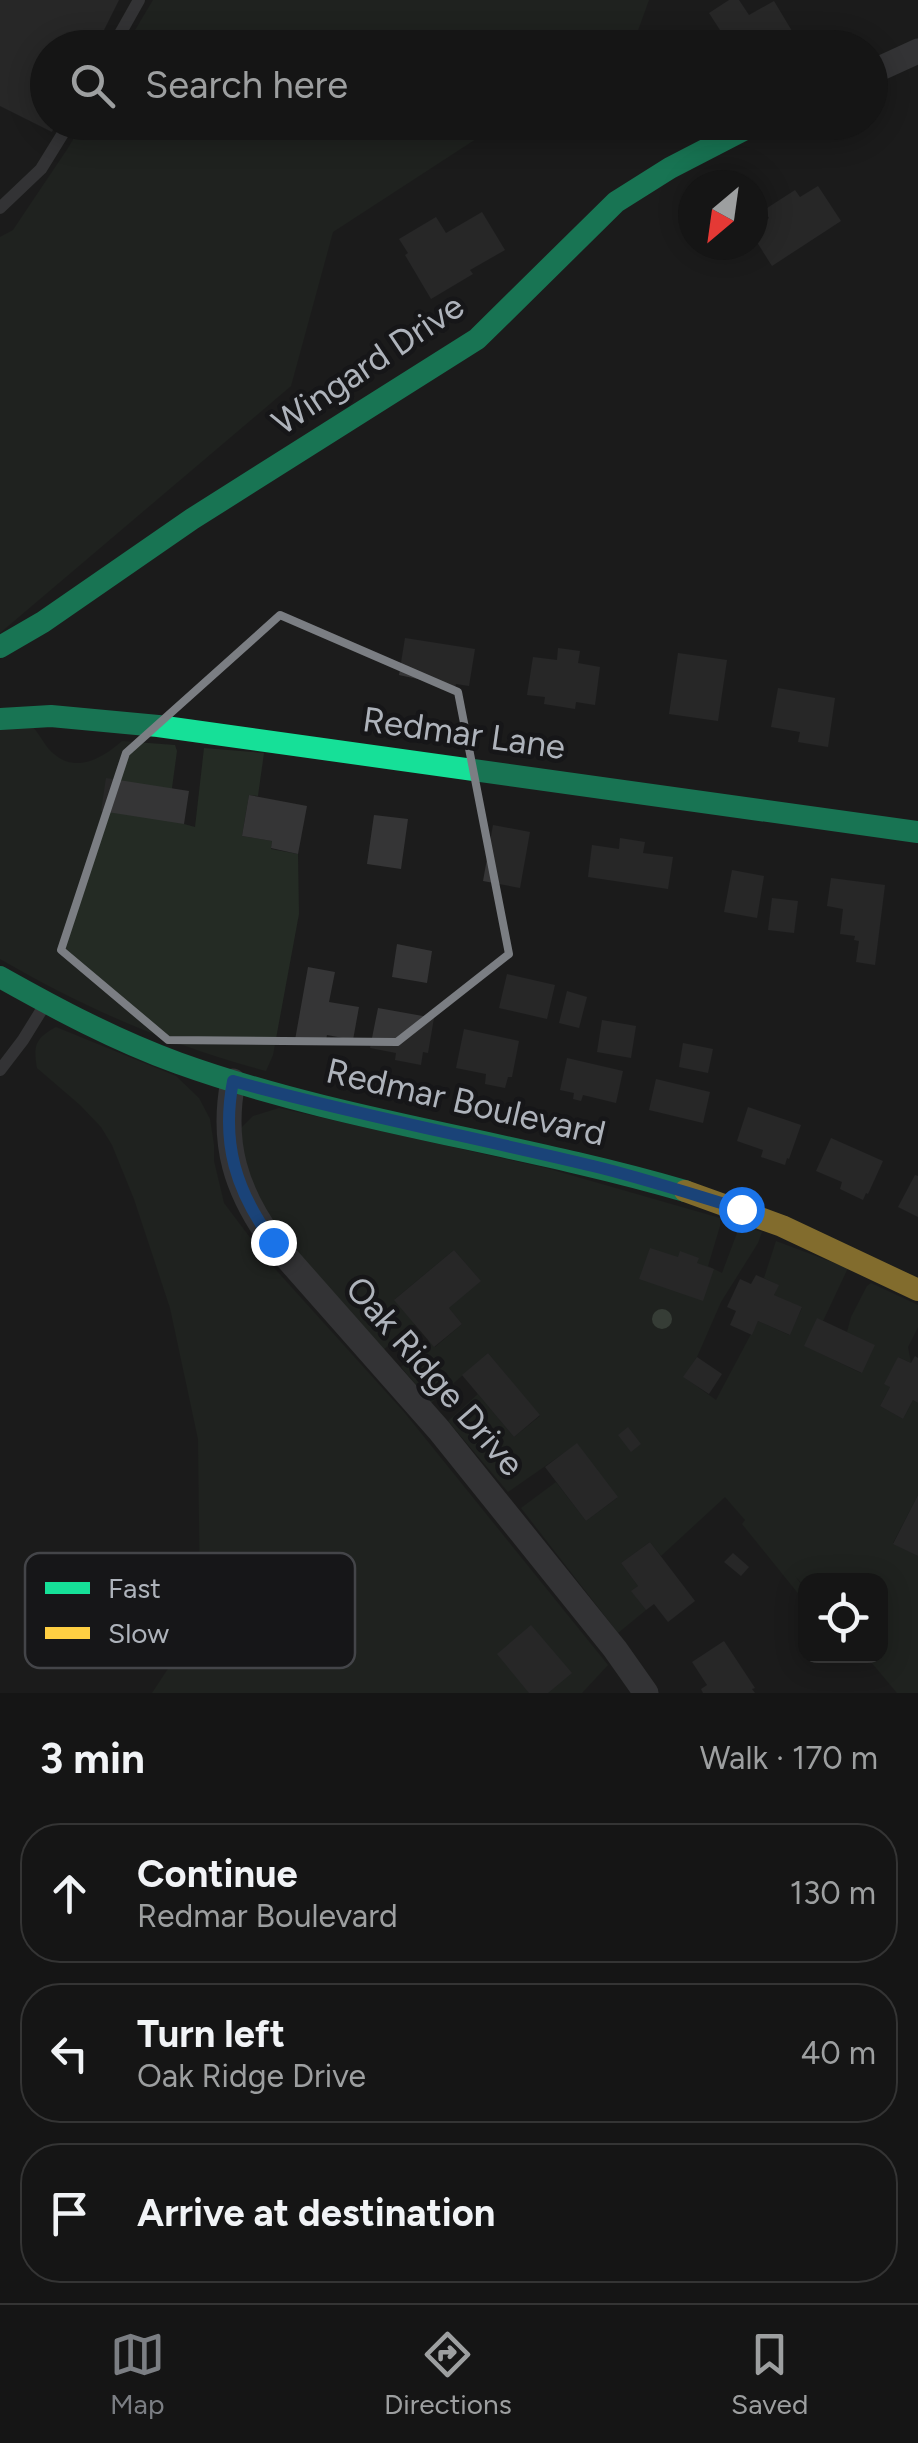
<!DOCTYPE html>
<html lang="en">
<head>
<meta charset="utf-8">
<style>
  body { margin:0; font-family:Figtree,sans-serif; background:#1e1e1e; color:#f1f3f6 }
  .controls { position:absolute; right:30px; bottom:30px; display:grid; overflow:hidden; border-radius:20px; box-shadow:0 5px 25px #0003 }
  .controls button { width:90px; height:90px; display:grid; place-items:center; padding:0; border:0; border-bottom:2px solid #343434; background:#151515; color:#f1f3f6; font:50px sans-serif }
  .compass { position:absolute; left:678px; top:170px; width:90px; height:90px; border-radius:50%; background:#151515; box-shadow:0 5px 25px #0003; rotate:209deg }
  .stop { position:absolute; width:30px; height:30px; margin:-22px; border:8px solid #1a73e8; border-radius:50%; background:#fff }
  .stop.end { background:#1a73e8; border-color:#fff; box-shadow:0 2px 10px #0008 }
  .list { margin:0; padding:0; list-style:none }
  h2 { display:flex; justify-content:space-between; align-items:center; height:130px; margin:0; padding:0 40px; font-size:42px }
  h2 small { font-size:32px; font-weight:400; color:#9d9fa0 }
  .list li { display:grid; grid-template-columns:65px 1fr auto; gap:30px; align-items:center; box-sizing:border-box; height:140px; margin:0 20px 20px; padding:0 20px; border:2px solid #343434; border-radius:40px }
  .list b { display:block; font-size:38px; white-space:nowrap }
  .list p { margin:0; font-size:32px; white-space:nowrap; color:#9d9fa0 }
  .list em { font-size:32px; font-style:normal; color:#9d9fa0 }
  .icon { flex:none; width:55px; height:55px; fill:none; stroke:currentColor; stroke-width:2; stroke-linecap:round; stroke-linejoin:round }
  .map { position:relative; flex:none; width:918px; height:1693px; overflow:hidden }
  .search { position:absolute; background:#151515; box-shadow:0 5px 25px #0003; left:30px; right:30px; top:30px; height:110px; display:flex; align-items:center; gap:25px; box-sizing:border-box; padding:0 35px; border-radius:55px; color:#9d9fa0; font-size:38px }
  .sheet { height:610px; background:#151515 }
  nav { display:flex; justify-content:space-around; align-items:center; box-sizing:border-box; height:140px; border-top:2px solid #343434; background:#151515; font-size:28px; color:#9d9fa0 }
  nav a { display:grid; justify-items:center; gap:5px }
  nav .on { color:#7b7e83 }
  .map>svg:first-child { display:block }
  .green { fill:#242b24 }
  .building { fill:#353536 }
  .lines { fill:none; stroke-linecap:round; stroke-linejoin:round }
  .lane { stroke:#505154; stroke-width:12 }
  .street { stroke:#505154; stroke-width:25 }
  .fast { stroke:#16e098; stroke-width:22 }
  .slow { stroke:#ffcf43; stroke-width:22 }
  .tree { fill:#576757 }
  .route { stroke:#1a73e8; stroke-width:12 }
  .marked { fill:none; stroke:#7b7e83; stroke-width:8; stroke-linejoin:round }
  .labels { text-anchor:middle; stroke-width:9; stroke-linejoin:round; paint-order:stroke }
  .street-label { font-size:35px; fill:#aeb3bb; stroke:#161618 }
  .key { fill:#161618; stroke:#444549; stroke-width:2.5 }
  .key-label { font-size:28px; fill:#aeb3bb }
</style>
</head>
<body>
<div class="map">
<svg width="918" height="1693" viewBox="0 0 918 1693">
  <rect width="100%" height="100%" fill="#1c1c1c"/>
  <!-- green -->
  <path class="green" d="M153 0H649L632 47H125Z
    M83 123H526L476 139 333 232 291 386 0 633V237L13 230 68 148Z
    M33 727C40 735 46 748 54 754 77 774 104 757 122 741L175 745 177 751 172 788 184 824 195 827 204 748 264 753 258 796 249 795 242 836 272 841 271 849 298 854 299 914 273 1055 266 1071C172 1046 84 1008 0 959V728Z
    M56 1027 176 1076 199 1098 210 1119 214 1145V1161L224 1203 267 1260 404 1412 608 1665 582 1693H152L187 1640 200 1601 198 1439 170 1308 134 1199 112 1145 101 1127 80 1105 37 1068C33 1045 36 1038 56 1027Z
    M279 1108 546 1168 720 1218V1226L708 1266 722 1273 740 1225 762 1232 758 1243 721 1302 697 1357 684 1377 716 1400 758 1321 789 1335 802 1308 774 1295 778 1285 764 1278 776 1241 848 1268 823 1321 817 1319 805 1346 861 1373 874 1345 847 1332 851 1317 867 1286 871 1283 918 1305V1327L908 1347 911 1363 898 1357 890 1387 880 1406 903 1419 913 1400 918 1403V1495L893 1543 918 1556V1693H897L866 1656H880V1580H806L805 1587 795 1576 805 1589V1602L742 1524 745 1520 725 1497 661 1556 650 1542 621 1563 638 1586 632 1591 646 1610 618 1633 521 1508 556 1482 586 1521 617 1498 577 1444 508 1492 448 1421 478 1394 514 1437 540 1416 488 1353 431 1403 401 1367 429 1341 435 1347 462 1324 449 1308 480 1280 454 1250 395 1299 415 1324 383 1350 259 1209 245 1180 241 1128 253 1116Z"/>
  <!-- building -->
  <path class="building" d="M0 0H119L95 48H48V122H56L52 132 0 106Z
    M729 0H739L749 15 774 1 792 31 765 48H691L720 30 709 13Z
    M818 186 841 221 772 266 753 236V228L769 218 764 210 795 190 800 197Z
    M482 212 505 250 470 270 473 274 431 299 405 255 408 253 399 239 436 217 446 233Z
    M405 638 475 649 469 686 456 684 455 687 399 675Z
    M558 648 580 651 578 663 600 667 595 705 576 702 575 709 544 704 545 697 527 695 533 657 557 660Z
    M678 653 727 660 718 721 669 714Z
    M778 688 835 698 828 747 798 742 800 732 771 727Z
    M106 778 189 791 184 824 101 811Z
    M249 795 307 806 298 854 271 848 272 841 242 836Z
    M374 815 408 819 401 869 367 864Z
    M493 825 530 832 520 888 483 881Z
    M620 838 645 842 643 853 673 857 668 889 588 877 592 845 619 849Z
    M732 870 764 876 757 918 724 912Z
    M831 878 885 885 875 965 856 962 859 941 854 940 855 936 840 934 843 909 827 906Z
    M772 898 798 901 794 933 768 930Z
    M397 944 432 951 427 983 392 977Z
    M308 967 335 972 329 1002 359 1007 353 1040 327 1035 325 1045 295 1040Z
    M507 974 555 985 547 1019 499 1008Z
    M567 991 587 997 579 1028 559 1023Z
    M378 1008 434 1018 428 1053 423 1052 421 1065 395 1060 396 1053 370 1048Z
    M602 1020 636 1026 631 1058 597 1052Z
    M464 1029 519 1041 512 1077H508L505 1088 485 1084 486 1074 456 1068Z
    M683 1043 713 1049 708 1073 679 1067Z
    M567 1058 623 1071 616 1103 583 1095 581 1101 573 1099 574 1093 560 1090Z
    M656 1079 710 1092 703 1123 649 1110Z
    M748 1107 801 1125 789 1159 787 1158 785 1165 761 1157 763 1150 737 1141Z
    M831 1138 883 1161 868 1194 866 1193 863 1200 840 1189 842 1182 816 1171Z
    M915 1175 918 1176V1217L898 1207Z
    M650 1248 678 1257 680 1251 699 1258 697 1263 714 1269 703 1301 639 1279Z
    M454 1250 481 1281 449 1308 462 1324 434 1347 394 1300Z
    M756 1275 779 1285 774 1295 802 1307 790 1335 758 1321 752 1335 730 1325 736 1311 727 1307 740 1279 751 1284Z
    M817 1318 875 1345 862 1373 804 1346Z
    M488 1353 540 1415 514 1437 462 1375Z
    M915 1356 918 1358V1403L913 1400 903 1419 880 1406 890 1387 884 1384 898 1357 911 1363Z
    M697 1357 722 1374 709 1394 683 1377Z
    M628 1427 641 1444 631 1452 618 1435Z
    M577 1443 618 1497 586 1521 545 1467Z
    M918 1495V1556L893 1544Z
    M650 1542 695 1601 668 1622 654 1604 646 1610 631 1591 638 1586 621 1563Z
    M733 1553 749 1567 741 1576 724 1562Z
    M531 1625 572 1673 548 1693H529L497 1654Z
    M724 1641 755 1688 752 1689 755 1693H703L701 1689 707 1685 692 1662Z"/>
  <g class="lines">
    <!-- lane -->
    <path class="lane" d="M112 48 139 0
      M0 208 41 169 70 122
      M0 1070 23 1040 44 1006"/>
    <!-- street -->
    <path class="street" d="M870 73 918 51
      M233 1081C221 1144 236 1191 273 1242L439 1430 615 1649 646 1693"/>
    <!-- fast -->
    <path class="fast" d="M0 647 43 622 192 519 477 339 616 202 670 168 759 122
      M0 719 51 716 158 726 918 832
      M0 977C57 1009 115 1040 178 1063 342 1122 518 1142 685 1191"/>
    <!-- slow -->
    <path class="slow" d="M685 1191 782 1226 918 1290"/>
  </g>
  <!-- trees -->
  <circle class="tree" cx="662" cy="1319" r="10"/>
  <g class="lines">
    <!-- route -->
    <path class="route" d="M273 1242C236 1191 221 1144 233 1081 352 1114 473 1137 593 1166 643 1178 691 1194 741 1209"/>
  </g>
  <!-- marked area -->
  <path d="M0 0H918V1693H0ZM280 615 458 692 509 954 397 1042 168 1040 61 950 126 753Z" fill="#1c1c1c" fill-opacity=".55" fill-rule="evenodd"/>
  <path class="marked" d="M280 615 458 692 509 954 397 1042 168 1040 61 950 126 753Z"/>
  <g class="labels">
    <!-- street labels -->
    <g class="street-label">
      <text transform="translate(368 364) rotate(-34)" y="12">Wingard Drive</text>
      <text transform="translate(464 733) rotate(8)" y="12">Redmar Lane</text>
      <text transform="translate(466 1102) rotate(13)" y="12">Redmar Boulevard</text>
      <text transform="translate(435 1376) rotate(49)" y="12">Oak Ridge Drive</text>
    </g>
  </g>
  <!-- legend -->
  <rect x="25" y="1553" width="330" height="115" rx="15" class="key"/>
  <rect x="45" y="1582" width="45" height="12" fill="#16e098"/>
  <rect x="45" y="1627" width="45" height="12" fill="#ffcf43"/>
  <g class="key-label">
    <text x="108" y="1598">Fast</text>
    <text x="108" y="1643">Slow</text>
  </g>
</svg>
<div class="controls">
<button><svg class="icon" aria-label="locate" viewBox="0 0 24 24"><circle cx="12" cy="12" r="6"/><path d="M12 2v4M12 18v4M2 12h4M18 12h4"/></svg></button>
</div>
<svg class="compass" viewBox="-18 -18 36 36"><path d="M0-13l5 13h-10z" fill="#e53935"/><path d="M0 13l5-13h-10z" fill="#9d9fa0"/></svg>
<div class="stop" style="left:741px;top:1209px"></div>
<div class="stop end" style="left:273px;top:1242px"></div>
<div class="search"><svg class="icon" aria-label="search" viewBox="0 0 24 24"><circle cx="10" cy="10" r="6"/><path d="M15 15l6 6"/></svg>Search here</div>
</div>
<section class="sheet">
<h2>3 min<small>Walk · 170 m</small></h2>
<ul class="list">
<li><svg class="icon" aria-label="ahead" viewBox="0 0 24 24"><path d="M12 20V5M6 11l6-6 6 6"/></svg><div><b>Continue</b><p>Redmar Boulevard</p></div><em>130 m</em></li>
<li><svg class="icon" aria-label="left" viewBox="0 0 24 24"><path d="M17 20v-9H6M10 6l-5 5 5 5"/></svg><div><b>Turn left</b><p>Oak Ridge Drive</p></div><em>40 m</em></li>
<li><svg class="icon" aria-label="arrive" viewBox="0 0 24 24"><path d="M6 21V4h12l-3 4 3 4H6"/></svg><div><b>Arrive at destination</b></div></li>
</ul>
</section>
<nav>
<a class="on"><svg class="icon" aria-label="map" viewBox="0 0 24 24"><path d="M3 6l6-2 6 2 6-2v14l-6 2-6-2-6 2zM9 4v14M15 6v14"/></svg>Map</a>
<a><svg class="icon" aria-label="directions" viewBox="0 0 24 24"><path d="M12 3l9 9-9 9-9-9zM9 14v-3h6M13 9l2 2-2 2"/></svg>Directions</a>
<a><svg class="icon" aria-label="saved" viewBox="0 0 24 24"><path d="M7 4h10v16l-5-4-5 4z"/></svg>Saved</a>
</nav>
</body>
</html>
